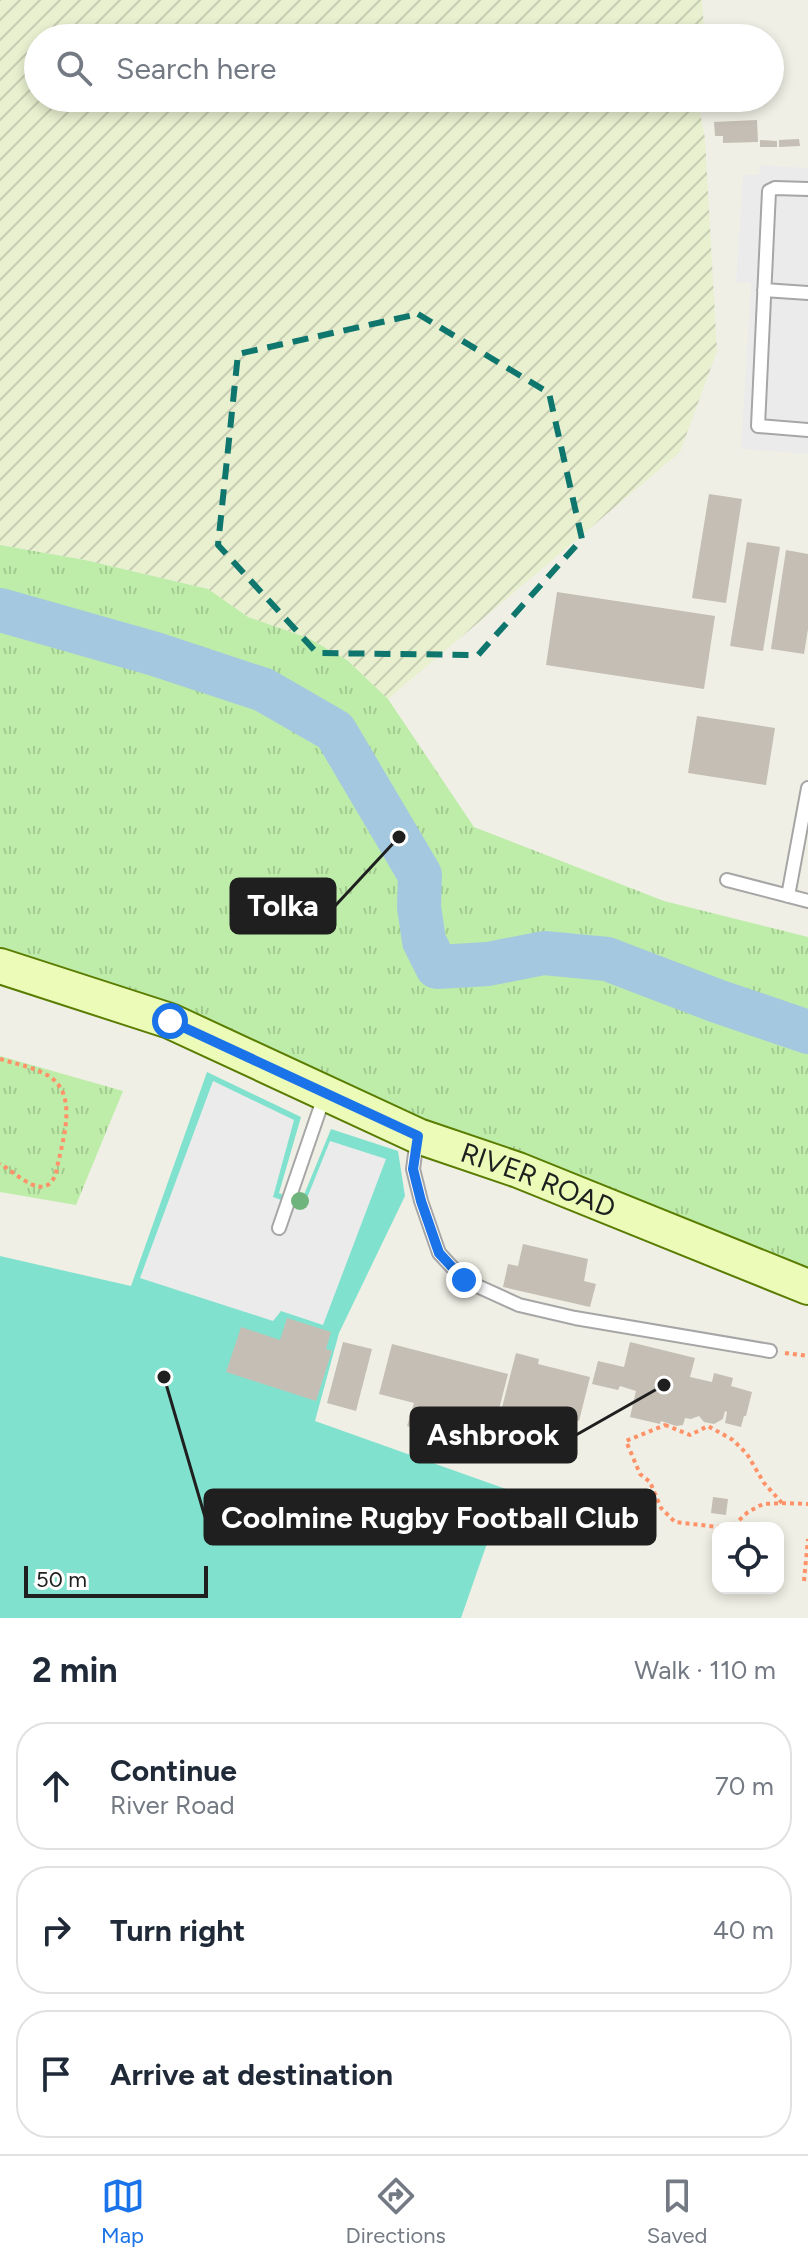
<!DOCTYPE html>
<html lang="en">
<head>
<meta charset="utf-8">
<style>
  body { margin:0; font-family:Figtree,sans-serif; background:#f2f2f3; color:#1f2937 }
  .controls { position:absolute; right:24px; bottom:24px; display:grid; overflow:hidden; border-radius:16px; box-shadow:0 4px 12px #0003 }
  .controls button { width:72px; height:72px; display:grid; place-items:center; padding:0; border:0; border-bottom:2px solid #e0e1e3; background:#fff; color:#1f2937; font:40px sans-serif }
  .scale { position:absolute; left:24px; bottom:20px; width:184px; box-sizing:border-box; padding-left:8px; border:4px solid #1f1f1f; border-top:0; font-size:22px; line-height:28px; white-space:nowrap; color:#1f1f1f; -webkit-text-stroke:6px #fff; paint-order:stroke }
  .stop { position:absolute; width:24px; height:24px; margin:-18px; border:6px solid #1a73e8; border-radius:50%; background:#fff }
  .stop.end { background:#1a73e8; border-color:#fff; box-shadow:0 2px 8px #0008 }
  .list { margin:0; padding:0; list-style:none }
  h2 { display:flex; justify-content:space-between; align-items:center; height:104px; margin:0; padding:0 32px; font-size:34px }
  h2 small { font-size:26px; font-weight:400; color:#747a83 }
  .list li { display:grid; grid-template-columns:52px 1fr auto; gap:24px; align-items:center; box-sizing:border-box; height:128px; margin:0 16px 16px; padding:0 16px; border:2px solid #e0e1e3; border-radius:32px }
  .list b { display:block; font-size:30px; white-space:nowrap }
  .list p { margin:0; font-size:26px; white-space:nowrap; color:#747a83 }
  .list em { font-size:26px; font-style:normal; color:#747a83 }
  .icon { flex:none; width:44px; height:44px; fill:none; stroke:currentColor; stroke-width:2; stroke-linecap:round; stroke-linejoin:round }
  .map { position:relative; flex:none; width:808px; height:1618px; overflow:hidden }
  .search { position:absolute; background:#fff; box-shadow:0 4px 12px #0003; left:24px; right:24px; top:24px; height:88px; display:flex; align-items:center; gap:20px; box-sizing:border-box; padding:0 28px; border-radius:44px; color:#747a83; font-size:30px }
  .sheet { height:536px; background:#fff }
  nav { display:flex; justify-content:space-around; align-items:center; box-sizing:border-box; height:112px; border-top:2px solid #e0e1e3; background:#fff; font-size:22px; color:#747a83 }
  nav a { display:grid; justify-items:center; gap:4px }
  nav .on { color:#1a73e8 }
  .map>svg:first-child { display:block }
  .farmland { fill:url(#farmland-furrows) }
  .grass { fill:url(#grass-tufts) }
  .pitch { fill:#80e2ce }
  .parking { fill:#ebebeb }
  .lines { fill:none; stroke-linecap:round; stroke-linejoin:round }
  .river { stroke:#a4c8e0; stroke-width:44 }
  .building { fill:#c5beb4 }
  .lane-casing { stroke:#a6a6a6; stroke-width:16 }
  .secondary-casing { stroke:#597c01; stroke-width:38 }
  .path { stroke:#ff9268; stroke-width:4; stroke-dasharray:4 4; stroke-linecap:butt }
  .lane { stroke:#fff; stroke-width:12 }
  .secondary { stroke:#ecfcb8; stroke-width:34 }
  .tree { fill:#70b47d }
  .route { stroke:#1a73e8; stroke-width:10 }
  .marked { fill:none; stroke:#0f766e; stroke-width:6; stroke-dasharray:16 10; stroke-linejoin:round }
  .labels { text-anchor:middle; stroke-width:8; stroke-linejoin:round; paint-order:stroke }
  .street-label { font-size:28px; fill:#1f1f1f; stroke:#fff }
  .leader { fill:none; stroke:#1f1f1f; stroke-width:3 }
  .callout-dot { fill:#1f1f1f; stroke:#fff; stroke-width:3 }
  .callout { fill:#1f1f1f; stroke:#1f1f1f; stroke-width:3 }
  .callout-label { font-size:30px; text-anchor:middle; font-weight:bold; fill:#fff }
</style>
</head>
<body>
<div class="map">
<svg width="808" height="1618" viewBox="0 0 808 1618">
  <defs>
    <pattern id="farmland-furrows" width="10" height="10" patternUnits="userSpaceOnUse" patternTransform="scale(2)"><rect width="10" height="10" fill="#e8f0d0"/><path d="M-1 1l2-2M0 10L10 0M9 11l2-2" fill="none" stroke="#c7cdb2"/></pattern>
    <pattern id="grass-tufts" width="24" height="20" patternUnits="userSpaceOnUse" patternTransform="scale(2)"><rect width="24" height="20" fill="#beeca9"/><path d="M3 7l-1-3M5 7V3M7 7l1-3M15 17l-1-3M17 17v-4M19 17l1-3" fill="none" stroke="#a3ca91"/></pattern>
  </defs>
  <rect width="100%" height="100%" fill="#f0efe5"/>
  <!-- farmland -->
  <path class="farmland" d="M0 0H702L704 28 702 38H38V98H697L705 138 717 351 680 452 388 699 347 660 308 638 248 617 208 589 85 560 0 545Z"/>
  <!-- grass -->
  <path class="grass" d="M0 545 85 560 208 589 248 617 308 638 347 660 388 699 474 827 664 901 808 937V1272L415 1124 128 988 0 953Z
    M0 1056 123 1091 76 1205 0 1192Z"/>
  <!-- pitch -->
  <path class="pitch" d="M207 1072 301 1117 279 1193 301 1202 331 1129 398 1151 405 1196 339 1333 315 1421 506 1489 461 1618H0V1256L131 1286Z"/>
  <!-- parking -->
  <path class="parking" d="M760 165 808 168V454L741 449 751 283H736L743 175H759Z
    M213 1081 294 1120 273 1197 303 1208 330 1141 386 1159 323 1325 281 1311 273 1321 140 1278Z"/>
  <g class="lines">
    <!-- river -->
    <path class="river" d="M0 610 155 654 264 690 335 731 420 875 419 907 424 941 437 967 488 964 544 953 607 959 717 1001 808 1032"/>
  </g>
  <!-- building -->
  <path class="building" d="M757 120 758 142 723 143V136H715L714 122Z
    M799 139 800 146 779 147V140Z
    M760 140 777 141V147H760Z
    M709 494 742 499 726 603 692 598Z
    M747 542 780 547 763 651 730 646Z
    M786 550 808 554V629L804 654 771 649Z
    M557 592 715 616 704 689 546 665Z
    M697 716 775 728 766 785 688 773Z
    M523 1244 588 1259 584 1281 596 1284 590 1307 503 1287 508 1264 518 1266Z
    M287 1318 331 1332 326 1349 332 1351 316 1401 226 1372 241 1327 280 1340Z
    M343 1342 372 1349 356 1411 327 1403Z
    M630 1342 695 1358 690 1377 712 1382 714 1373 733 1378 731 1386 752 1392 746 1416H744L741 1427 725 1423 727 1412 725 1411 723 1419 714 1424 704 1422 699 1416 691 1419 685 1418 683 1425 676 1426 661 1421 660 1424 630 1417 636 1391 620 1386 618 1390 592 1384 598 1361 624 1367Z
    M392 1344 508 1374 495 1425 500 1426 491 1460 440 1447 443 1436 407 1426 414 1403 379 1394Z
    M516 1353 539 1359 538 1364 590 1377 579 1421 570 1419 564 1440 498 1423Z
    M713 1497 728 1499 726 1515 711 1513Z"/>
  <g class="lines">
    <defs>
      <path id="lane" d="M808 189 775 188 769 191 758 426 808 430
        M764 290 808 293
        M727 880 808 901
        M788 896 808 788
        M417 1139 413 1169 421 1201 439 1253 464 1280 519 1305 575 1318 770 1351
        M279 1228 325 1094"/>
      <g id="secondary">
        <path id="s1" d="M0 966 170 1021 418 1136 518 1170 808 1287"/>
      </g>
    </defs>
    <!-- lane casing -->
    <use href="#lane" class="lane-casing"/>
    <!-- secondary casing -->
    <use href="#secondary" class="secondary-casing"/>
    <!-- path -->
    <path class="path" d="M0 1059C16 1064 33 1067 47 1075 81 1094 61 1144 56 1173 45 1204 18 1174 0 1164
      M785 1353 808 1356
      M665 1425 690 1435 708 1426 733 1440 747 1454 764 1483 782 1503 763 1504 748 1512 734 1525 718 1527 675 1522 661 1508 650 1482 640 1474 626 1441Z
      M782 1503 808 1504
      M804 1581 808 1539"/>
    <!-- lane -->
    <use href="#lane" class="lane"/>
    <!-- secondary -->
    <use href="#secondary" class="secondary"/>
  </g>
  <!-- trees -->
  <circle class="tree" cx="300" cy="1201" r="9"/>
  <g class="lines">
    <!-- route -->
    <path class="route" d="M170 1021 418 1136 413 1169 421 1201 439 1253 464 1280"/>
  </g>
  <!-- marked area -->
  <path class="marked" d="M418 314 549 393 582 539 478 655 317 653 218 545 238 354Z"/>
  <g class="labels">
    <!-- street labels -->
    <g class="street-label">
      <text dy="10" stroke="none"><textPath href="#s1" startOffset="580">RIVER ROAD</textPath></text>
    </g>
  </g>
  <!-- callouts -->
  <path class="leader" d="M399 837L335 906M664 1385L576 1435M164 1377L205 1517"/>
  <g class="callout-dot">
    <circle cx="399" cy="837" r="8"/>
    <circle cx="664" cy="1385" r="8"/>
    <circle cx="164" cy="1377" r="8"/>
  </g>
  <g class="callout">
    <rect x="231" y="879" width="104" height="54" rx="8"/>
    <rect x="411" y="1408" width="165" height="54" rx="8"/>
    <rect x="205" y="1490" width="450" height="54" rx="8"/>
  </g>
  <g class="callout-label">
    <text x="283" y="916">Tolka</text>
    <text x="493" y="1445">Ashbrook</text>
    <text x="430" y="1528">Coolmine Rugby Football Club</text>
  </g>
</svg>
<div class="controls">
<button><svg class="icon" aria-label="locate" viewBox="0 0 24 24"><circle cx="12" cy="12" r="6"/><path d="M12 2v4M12 18v4M2 12h4M18 12h4"/></svg></button>
</div>
<div class="scale">50 m</div>
<div class="stop" style="left:170px;top:1021px"></div>
<div class="stop end" style="left:464px;top:1280px"></div>
<div class="search"><svg class="icon" aria-label="search" viewBox="0 0 24 24"><circle cx="10" cy="10" r="6"/><path d="M15 15l6 6"/></svg>Search here</div>
</div>
<section class="sheet">
<h2>2 min<small>Walk · 110 m</small></h2>
<ul class="list">
<li><svg class="icon" aria-label="ahead" viewBox="0 0 24 24"><path d="M12 20V5M6 11l6-6 6 6"/></svg><div><b>Continue</b><p>River Road</p></div><em>70 m</em></li>
<li><svg class="icon" aria-label="right" viewBox="0 0 24 24"><path d="M7 20v-9h11M14 6l5 5-5 5"/></svg><div><b>Turn right</b></div><em>40 m</em></li>
<li><svg class="icon" aria-label="arrive" viewBox="0 0 24 24"><path d="M6 21V4h12l-3 4 3 4H6"/></svg><div><b>Arrive at destination</b></div></li>
</ul>
</section>
<nav>
<a class="on"><svg class="icon" aria-label="map" viewBox="0 0 24 24"><path d="M3 6l6-2 6 2 6-2v14l-6 2-6-2-6 2zM9 4v14M15 6v14"/></svg>Map</a>
<a><svg class="icon" aria-label="directions" viewBox="0 0 24 24"><path d="M12 3l9 9-9 9-9-9zM9 14v-3h6M13 9l2 2-2 2"/></svg>Directions</a>
<a><svg class="icon" aria-label="saved" viewBox="0 0 24 24"><path d="M7 4h10v16l-5-4-5 4z"/></svg>Saved</a>
</nav>
</body>
</html>
